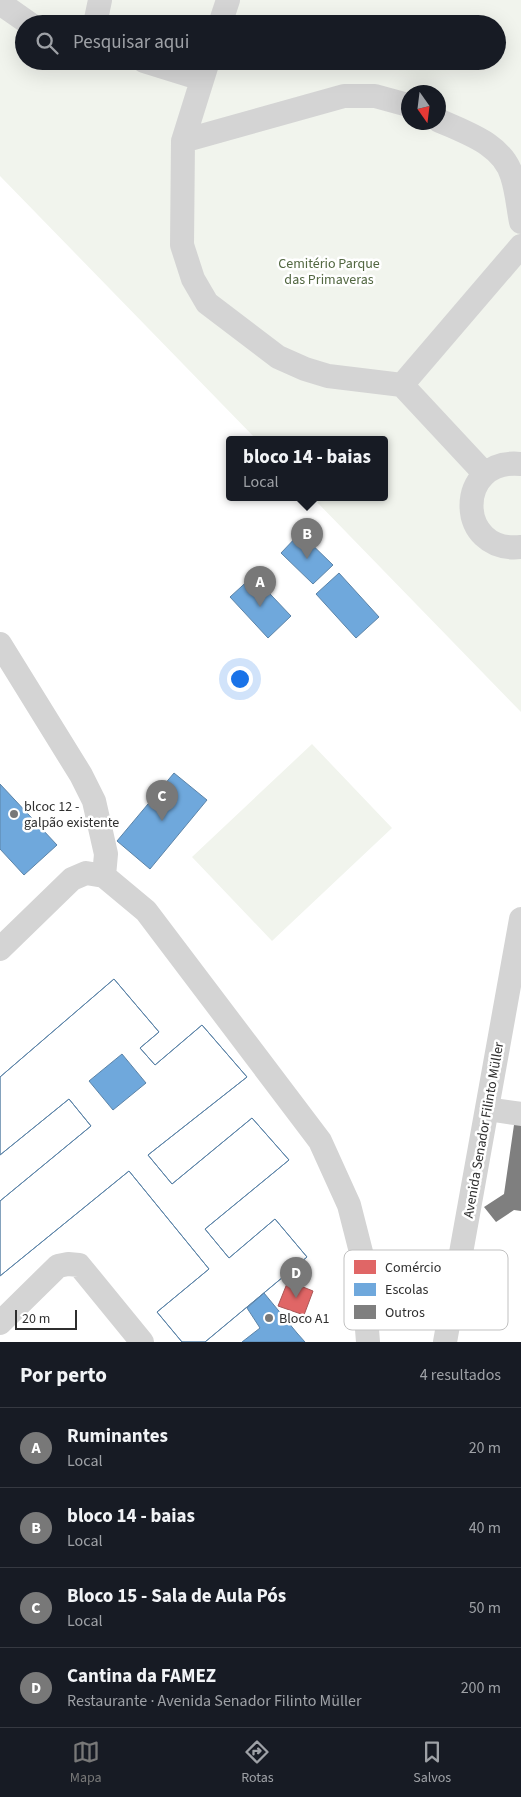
<!DOCTYPE html>
<html lang="pt">
<head>
<meta charset="utf-8">
<style>
  body { margin:0; font-family:"Source Sans 3",sans-serif; background:#242831; color:#f1f3f6 }
  .compass { position:absolute; left:401px; top:85px; width:45px; height:45px; border-radius:50%; background:#171b24; box-shadow:0 5px 20px #0002; rotate:166deg }
  .scale { position:absolute; left:15px; bottom:12px; width:62px; box-sizing:border-box; padding-left:5px; border:2px solid #2f2f2f; border-top:0; font-size:14px; line-height:18px; white-space:nowrap; color:#2f2f2f; -webkit-text-stroke:4px #fff; paint-order:stroke }
  .you { position:absolute; left:239px; top:678px; width:18px; height:18px; margin:-12px; border:4px solid #fff; border-radius:50%; background:#1a73e8; box-shadow:0 0 0 8px #1a73e833 }
  .badge { display:grid; place-items:center; width:32px; height:32px; border-radius:50%; background:#787878; color:#fff; font-size:16px; font-weight:700 }
  .pin { position:absolute; translate:-50% -41px; filter:drop-shadow(0 1px 2px #0008) }
  .pin::after { content:''; position:absolute; top:26px; width:18px; height:15px; background:inherit; clip-path:polygon(0 0,100% 0,50% 100%) }
  .popup { position:absolute; left:226px; top:436px; width:162px; height:65px; box-sizing:border-box; display:grid; place-content:center; border-radius:5px; background:#171b24; filter:drop-shadow(0 1px 4px #0005); font-size:16px; white-space:nowrap; color:#9ea1a6 }
  .popup b { font-size:19px; color:#f1f3f6 }
  .popup::after { content:''; position:absolute; left:50%; top:100%; margin-left:-10px; border:10px solid transparent; border-top-color:#171b24 }
  .list { margin:0; padding:0; list-style:none }
  h2 { display:flex; justify-content:space-between; align-items:center; height:65px; margin:0; padding:0 20px; font-size:21px }
  h2 small { font-size:16px; font-weight:400; color:#9ea1a6 }
  .list li { display:grid; grid-template-columns:32px 1fr auto; gap:15px; align-items:center; box-sizing:border-box; height:80px; padding:0 20px; border-top:1px solid #363941 }
  .list b { display:block; font-size:19px; white-space:nowrap }
  .list p { margin:0; font-size:16px; white-space:nowrap; color:#9ea1a6 }
  .list em { font-size:16px; font-style:normal; color:#9ea1a6 }
  .icon { flex:none; width:28px; height:28px; fill:none; stroke:currentColor; stroke-width:2; stroke-linecap:round; stroke-linejoin:round }
  .map { position:relative; flex:none; width:521px; height:1342px; overflow:hidden }
  .search { position:absolute; background:#171b24; box-shadow:0 5px 20px #0002; left:15px; right:15px; top:15px; height:55px; display:flex; align-items:center; gap:12px; box-sizing:border-box; padding:0 18px; border-radius:28px; color:#9ea1a6; font-size:19px }
  .sheet { height:385px; background:#171b24 }
  nav { display:flex; justify-content:space-around; align-items:center; box-sizing:border-box; height:70px; border-top:1px solid #363941; background:#171b24; font-size:14px; color:#9ea1a6 }
  nav a { display:grid; justify-items:center; gap:2px }
  nav .on { color:#787878 }
  .map>svg:first-child { display:block }
  .green { fill:#f1f4ed; fill-rule:evenodd }
  .shops { fill:#e06666; stroke:#ab5656 }
  .schools { fill:#6fa8dc; stroke:#5c84a8; fill-rule:evenodd }
  .building { fill:#7f7f7f }
  .lines { fill:none; stroke-linecap:round; stroke-linejoin:round }
  .minor { stroke:#d4d4d4; stroke-width:24 }
  .poi-dot { fill:#787878; stroke:#fff; stroke-width:2 }
  .labels { text-anchor:middle; stroke-width:5; stroke-linejoin:round; paint-order:stroke }
  .park-label { font-size:14px; fill:#526741; stroke:#fff }
  .poi-label { font-size:14px; fill:#2f2f2f; stroke:#fff; text-anchor:start }
  .street-label { font-size:14px; fill:#2f2f2f; stroke:#fff }
  .key { fill:#fff; stroke:#c1c1c1; stroke-width:1 }
  .key-label { font-size:14px; fill:#2f2f2f }
</style>
</head>
<body>
<div class="map">
<svg width="521" height="1342" viewBox="0 0 521 1342">
  <rect width="100%" height="100%" fill="#fff"/>
  <!-- green -->
  <path class="green" d="M0 0H521V712L313 498H384V440H257L0 176ZM24 24H497V61H24ZM408 92H438V122H408Z
    M312 744 392 828 272 941 192 857Z"/>
  <!-- shops -->
  <path class="shops" d="M288 1281 313 1291 304 1315 278 1306Z"/>
  <!-- schools -->
  <path class="schools" d="M300 533 333 565 313 584 281 553Z
    M339 573 379 617 356 638 316 594Z
    M253 576 291 616 268 638 230 597Z
    M174 773 207 800 150 869 117 841Z
    M0 784 57 845 24 875 0 849Z
    M114 979 159 1032 140 1048 155 1065 202 1025 247 1077 148 1155 172 1184 252 1118 289 1160 205 1229 229 1258 275 1219 307 1257 205 1342H182L157 1312 209 1269 129 1171 0 1276V1201L91 1126 69 1099 0 1155V1077ZM122 1054 146 1083 113 1110 89 1081Z
    M114 979 159 1032 140 1048 155 1065 202 1025 247 1077 148 1155 172 1184 252 1118 289 1160 205 1229 229 1258 275 1219 307 1257 205 1342H182L157 1312 209 1269 129 1171 0 1276V1201L91 1126 69 1099 0 1155V1077Z
    M264 1293 297 1333 305 1342H242L260 1328 247 1308Z"/>
  <!-- building -->
  <path class="building" d="M515 1118 521 1119V1211L514 1210 496 1222 484 1207 504 1194Z"/>
  <g class="lines">
    <!-- minor -->
    <path class="minor" d="M0 3 30 24
      M95 24 100 0
      M220 24 228 0
      M144 61 202 79
      M208 61 183 141 182 245 193 279 207 303 278 357 305 369 328 376 402 385
      M438 120C466 133 503 144 512 176 517 191 518 207 521 222
      M183 141 344 96H375L408 105
      M521 464C455 457 455 554 521 547
      M485 474 402 385 521 246
      M0 644 81 775 94 801 106 854 104 876
      M0 949 72 879 86 873 104 876 146 911 320 1141 349 1205 361 1252 368 1342
      M487 1109 521 1114
      M0 1323 58 1266 68 1264 79 1265 142 1342
      M445 1342 521 919"/>
  </g>
  <!-- markers -->
  <g class="poi-dot">
    <circle cx="14" cy="814" r="5"/>
    <circle cx="269" cy="1318" r="5"/>
  </g>
  <g class="labels">
    <!-- park labels -->
    <g class="park-label">
      <text x="329" y="268">Cemitério Parque<tspan x="329" dy="16">das Primaveras</tspan></text>
    </g>
    <!-- poi labels -->
    <g class="poi-label">
      <text x="24" y="811">blcoc 12 -<tspan x="24" dy="16">galpão existente</tspan></text>
      <text x="279" y="1323">Bloco A1</text>
    </g>
    <!-- street labels -->
    <g class="street-label">
      <text transform="translate(483 1130) rotate(-80)" y="5">Avenida Senador Filinto Müller</text>
    </g>
  </g>
  <!-- legend -->
  <rect x="344" y="1250" width="164" height="80" rx="8" class="key"/>
  <rect x="354" y="1260" width="22" height="14" fill="#e06666"/>
  <rect x="354" y="1283" width="22" height="13" fill="#6fa8dc"/>
  <rect x="354" y="1305" width="22" height="14" fill="#7f7f7f"/>
  <g class="key-label">
    <text x="385" y="1272">Comércio</text>
    <text x="385" y="1294">Escolas</text>
    <text x="385" y="1317">Outros</text>
  </g>
</svg>
<svg class="compass" viewBox="-18 -18 36 36"><path d="M0-13l5 13h-10z" fill="#e53935"/><path d="M0 13l5-13h-10z" fill="#9ea1a6"/></svg>
<div class="scale">20 m</div>
<div class="you"></div>
<div class="pin badge" style="left:260px;top:607px">A</div>
<div class="pin badge" style="left:307px;top:559px">B</div>
<div class="popup"><b>bloco 14 - baias</b>Local</div>
<div class="pin badge" style="left:162px;top:821px">C</div>
<div class="pin badge" style="left:296px;top:1298px">D</div>
<div class="search"><svg class="icon" aria-label="search" viewBox="0 0 24 24"><circle cx="10" cy="10" r="6"/><path d="M15 15l6 6"/></svg>Pesquisar aqui</div>
</div>
<section class="sheet">
<h2>Por perto<small>4 resultados</small></h2>
<ul class="list">
<li><span class="badge">A</span><div><b>Ruminantes</b><p>Local</p></div><em>20 m</em></li>
<li><span class="badge">B</span><div><b>bloco 14 - baias</b><p>Local</p></div><em>40 m</em></li>
<li><span class="badge">C</span><div><b>Bloco 15 - Sala de Aula Pós</b><p>Local</p></div><em>50 m</em></li>
<li><span class="badge">D</span><div><b>Cantina da FAMEZ</b><p>Restaurante · Avenida Senador Filinto Müller</p></div><em>200 m</em></li>
</ul>
</section>
<nav>
<a class="on"><svg class="icon" aria-label="map" viewBox="0 0 24 24"><path d="M3 6l6-2 6 2 6-2v14l-6 2-6-2-6 2zM9 4v14M15 6v14"/></svg>Mapa</a>
<a><svg class="icon" aria-label="directions" viewBox="0 0 24 24"><path d="M12 3l9 9-9 9-9-9zM9 14v-3h6M13 9l2 2-2 2"/></svg>Rotas</a>
<a><svg class="icon" aria-label="saved" viewBox="0 0 24 24"><path d="M7 4h10v16l-5-4-5 4z"/></svg>Salvos</a>
</nav>
</body>
</html>
